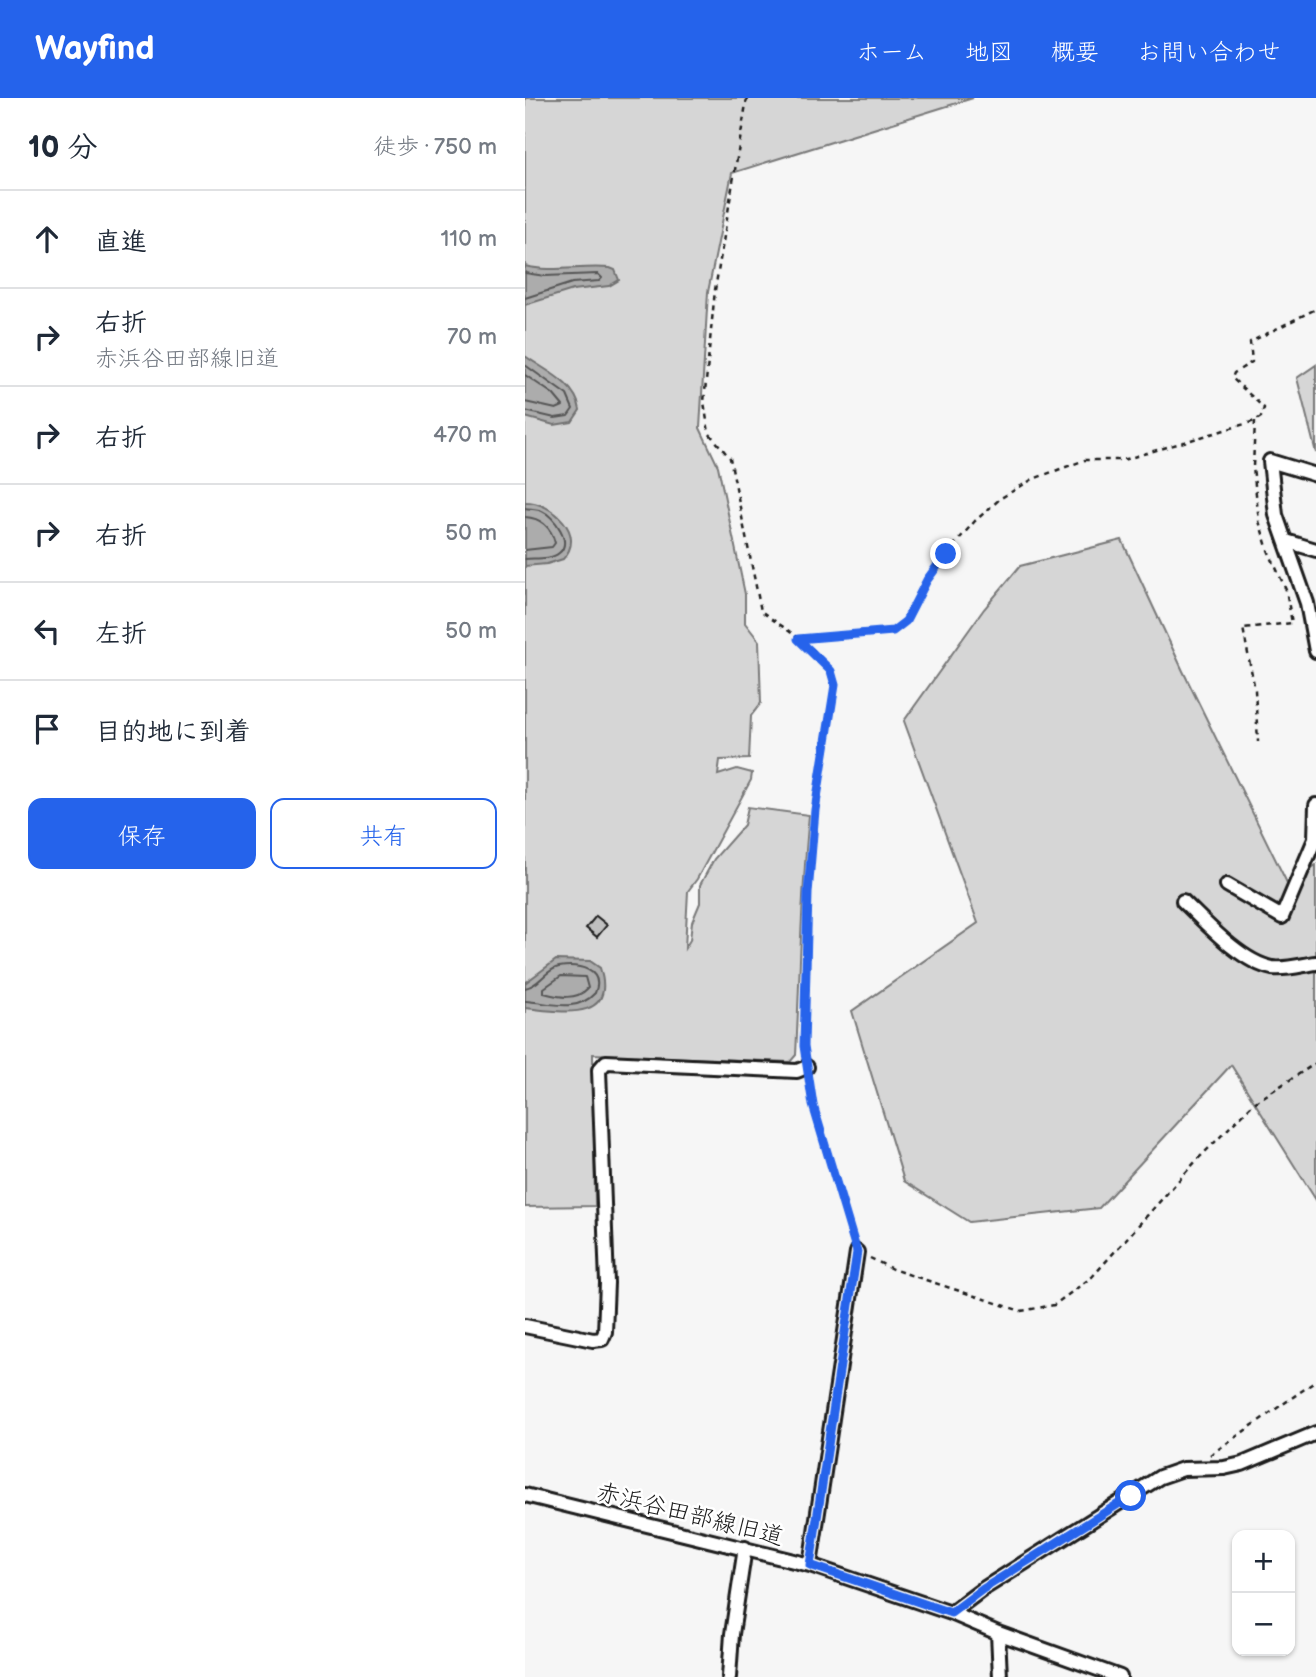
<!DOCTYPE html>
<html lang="ja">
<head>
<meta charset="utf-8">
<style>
  body { margin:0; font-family:"Balsamiq Sans","Klee One",sans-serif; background:#f6f6f7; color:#1f2937 }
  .controls { position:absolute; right:21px; bottom:21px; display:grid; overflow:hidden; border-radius:14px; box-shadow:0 2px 5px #0004 }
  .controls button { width:63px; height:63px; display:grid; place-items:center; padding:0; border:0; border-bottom:2px solid #e0e1e3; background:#fff; color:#1f2937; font:35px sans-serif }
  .stop { position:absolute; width:21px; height:21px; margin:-16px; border:5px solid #2563eb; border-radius:50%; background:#fff }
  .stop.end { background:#2563eb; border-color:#fff; box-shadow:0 2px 7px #0008 }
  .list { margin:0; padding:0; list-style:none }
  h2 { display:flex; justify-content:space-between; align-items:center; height:91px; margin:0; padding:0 28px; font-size:30px }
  h2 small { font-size:23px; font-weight:400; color:#747a83 }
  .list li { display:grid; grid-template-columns:46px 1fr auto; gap:21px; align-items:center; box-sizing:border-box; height:98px; padding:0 28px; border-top:2px solid #e0e1e3 }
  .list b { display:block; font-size:26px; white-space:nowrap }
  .list p { margin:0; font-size:23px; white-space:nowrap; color:#747a83 }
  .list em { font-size:23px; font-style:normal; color:#747a83 }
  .actions { display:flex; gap:14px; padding:21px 28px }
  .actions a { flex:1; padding:16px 0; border:2px solid #2563eb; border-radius:14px; text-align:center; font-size:24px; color:#2563eb }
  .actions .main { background:#2563eb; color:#fff }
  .icon { flex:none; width:38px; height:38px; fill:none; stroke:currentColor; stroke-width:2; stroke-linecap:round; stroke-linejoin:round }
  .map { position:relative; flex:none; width:791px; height:1579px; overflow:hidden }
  header { display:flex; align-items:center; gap:42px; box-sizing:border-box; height:98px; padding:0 35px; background:#2563eb; color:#fff }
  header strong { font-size:33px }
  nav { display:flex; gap:38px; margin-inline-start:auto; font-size:24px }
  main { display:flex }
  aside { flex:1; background:#fff }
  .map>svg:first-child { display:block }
  .green { fill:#d6d6d6; stroke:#797979; stroke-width:2 }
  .water { fill:#acacac; stroke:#727272; stroke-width:2 }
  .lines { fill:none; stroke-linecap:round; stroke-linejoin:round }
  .shore { stroke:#565656; stroke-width:2 }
  .building { fill:#c0c0c0; stroke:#1c1c1c; stroke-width:2 }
  .street-casing { stroke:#1c1c1c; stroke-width:18 }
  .path { stroke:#1c1c1c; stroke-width:2.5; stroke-dasharray:5 5; stroke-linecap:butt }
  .street { stroke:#fff; stroke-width:12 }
  .route { stroke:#2563eb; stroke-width:9 }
  .labels { text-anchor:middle; stroke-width:5; stroke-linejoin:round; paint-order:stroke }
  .street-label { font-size:24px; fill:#1c1c1c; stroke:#fff }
</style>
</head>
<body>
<header>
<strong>Wayfind</strong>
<nav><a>ホーム</a><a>地図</a><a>概要</a><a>お問い合わせ</a></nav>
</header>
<main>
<aside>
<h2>10 分<small>徒歩 · 750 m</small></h2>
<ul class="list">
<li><svg class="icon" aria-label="ahead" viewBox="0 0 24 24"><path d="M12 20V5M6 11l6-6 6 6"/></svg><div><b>直進</b></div><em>110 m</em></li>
<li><svg class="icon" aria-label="right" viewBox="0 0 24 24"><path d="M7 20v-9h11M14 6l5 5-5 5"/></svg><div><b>右折</b><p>赤浜谷田部線旧道</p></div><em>70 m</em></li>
<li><svg class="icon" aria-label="right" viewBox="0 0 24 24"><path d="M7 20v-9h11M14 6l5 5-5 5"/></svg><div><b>右折</b></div><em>470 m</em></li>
<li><svg class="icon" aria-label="right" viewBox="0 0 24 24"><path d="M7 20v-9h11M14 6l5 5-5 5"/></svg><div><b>右折</b></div><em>50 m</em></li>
<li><svg class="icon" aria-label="left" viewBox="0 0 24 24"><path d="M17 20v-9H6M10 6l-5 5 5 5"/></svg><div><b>左折</b></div><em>50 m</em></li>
<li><svg class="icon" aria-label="arrive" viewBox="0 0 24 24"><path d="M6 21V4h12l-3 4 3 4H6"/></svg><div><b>目的地に到着</b></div></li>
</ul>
<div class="actions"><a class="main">保存</a><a>共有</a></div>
</aside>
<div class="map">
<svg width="791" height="1579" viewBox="0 0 791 1579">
  <rect width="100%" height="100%" fill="#f6f6f6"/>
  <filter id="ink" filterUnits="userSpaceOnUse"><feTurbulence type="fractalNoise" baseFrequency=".0143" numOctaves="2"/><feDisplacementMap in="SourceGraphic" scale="14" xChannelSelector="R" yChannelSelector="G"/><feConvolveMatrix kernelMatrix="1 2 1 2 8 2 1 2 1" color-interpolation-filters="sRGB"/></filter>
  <g filter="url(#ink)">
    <!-- green -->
    <path class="green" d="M0 0H448L207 75 183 194 175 330 193 368 220 496V525L234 543 236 605 226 618 224 661 195 662 193 677 212 671 227 675 226 682 172 781 163 793 160 850 165 842 167 824 175 805V787L189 761 219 727 223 709 284 717C276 797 275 877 271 957L265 964 68 956 70 1108 0 1109Z
      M791 267V355L772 280Z
      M597 442 658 573 763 787 791 767V1102L706 967 574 1110 444 1124 379 1083 327 913 453 825 379 623 459 511 495 468Z"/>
    <!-- water -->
    <path class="water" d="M0 168C27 175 57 167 85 170L90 172 94 182 84 188 48 192 0 207Z
      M0 258C21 273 51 285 55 312L47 324 29 327 0 319Z
      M0 404C27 404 62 436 38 461L22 466 0 468Z
      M31 862 65 863 75 870C93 926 33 913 0 910V885Z"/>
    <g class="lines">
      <!-- shore -->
      <path class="shore" d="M0 175 20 178 73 176 77 180 74 183 47 185 0 200
        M0 267 42 297 48 311 43 318 30 320 0 313
        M0 277 28 296 38 308 31 311 0 304
        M0 410C5 411 12 411 17 413 29 418 48 444 34 455 26 462 10 460 0 461
        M0 419C16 420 26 429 30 445L27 449 0 452
        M36 878 60 879 63 890C51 903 34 899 19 895V890Z
        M0 890C14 888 21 871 34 869 53 866 80 871 70 895 51 916 24 904 0 903"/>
    </g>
    <!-- building -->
    <path class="building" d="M71 818 82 827 72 839 61 830Z"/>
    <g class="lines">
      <defs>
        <path id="street" d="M791 377 745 363 751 417 782 505 791 553
          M761 443 791 452
          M702 787 757 819 790 741 791 707
          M658 803C681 825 716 864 747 870 761 872 777 867 791 865
          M0 1228 68 1242 77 1241 80 1234 82 1185 74 972 81 964 272 973 282 969
          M0 1397 285 1467 426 1515 473 1535 595 1579
          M285 1467 332 1154
          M426 1515 458 1491 635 1379 658 1371 699 1370 717 1366 791 1335
          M473 1535 475 1579
          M204 1579 207 1536 220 1450"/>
      </defs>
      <!-- street casing -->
      <use href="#street" class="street-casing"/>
      <!-- path -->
      <path class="path" d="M222 0 190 192 179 304 184 335 205 360 236 513C262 533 302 554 310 587 293 679 283 770 281 863 280 894 276 928 281 959
        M730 323 728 369 734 423 743 452 761 492 767 525 718 530 730 592 733 644
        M273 541 368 533 381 523 402 482 421 456 450 423 476 400 508 381 560 362H598L730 323 736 319 739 310 707 280 709 275 727 264 725 244 791 211
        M284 982 287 1007 328 1141
        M345 1160 367 1171 496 1213 529 1207 567 1179 671 1063 729 1005 791 965
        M685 1357 791 1283"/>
      <!-- street -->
      <use href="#street" class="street"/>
    </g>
  </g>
  <g class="lines" filter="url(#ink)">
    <!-- route -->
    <path class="route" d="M421 456 402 482 381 523 368 533 273 541 306 573 310 587 290 712 283 795 279 948 288 1007 332 1154 285 1467 426 1515 458 1491 606 1398"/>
  </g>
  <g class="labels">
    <!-- street labels -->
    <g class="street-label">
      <text transform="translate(165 1416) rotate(14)" y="8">赤浜谷田部線旧道</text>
    </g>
  </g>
</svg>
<div class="controls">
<button>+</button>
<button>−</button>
</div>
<div class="stop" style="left:606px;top:1398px"></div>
<div class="stop end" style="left:421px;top:456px"></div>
</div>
</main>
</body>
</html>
